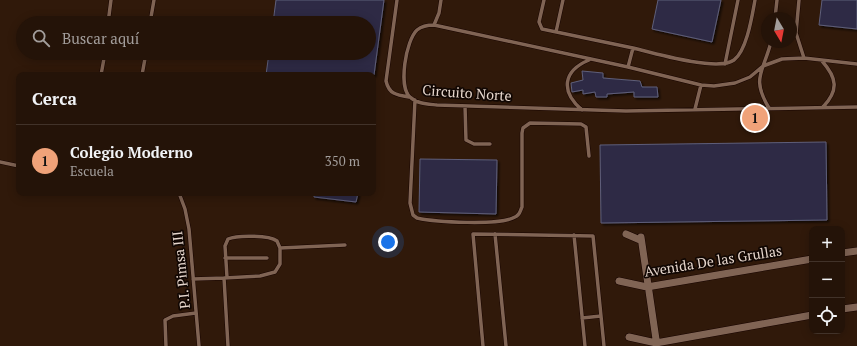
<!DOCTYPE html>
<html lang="es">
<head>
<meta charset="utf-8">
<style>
  body { margin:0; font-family:"PT Serif",serif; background:#302016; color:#f1f3f6 }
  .controls { position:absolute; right:12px; bottom:12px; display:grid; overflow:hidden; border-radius:8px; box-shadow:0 2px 10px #0003 }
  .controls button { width:36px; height:36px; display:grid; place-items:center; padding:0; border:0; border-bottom:1px solid #413229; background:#241308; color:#f1f3f6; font:20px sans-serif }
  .compass { position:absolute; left:761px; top:12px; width:36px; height:36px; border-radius:50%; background:#241308; box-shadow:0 2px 10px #0003; rotate:170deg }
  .you { position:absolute; left:388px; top:242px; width:14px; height:14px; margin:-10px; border:3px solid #fff; border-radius:50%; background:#1a73e8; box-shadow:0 0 0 6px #1a73e833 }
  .badge { display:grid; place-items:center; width:26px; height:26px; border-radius:50%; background:#f0a279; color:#111; font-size:13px; font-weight:700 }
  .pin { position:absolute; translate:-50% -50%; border:2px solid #fff; box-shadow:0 1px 4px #0006 }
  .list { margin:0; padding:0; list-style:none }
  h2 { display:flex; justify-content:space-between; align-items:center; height:52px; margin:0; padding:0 16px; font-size:17px }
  h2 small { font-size:13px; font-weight:400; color:#a39e9c }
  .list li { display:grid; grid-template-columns:26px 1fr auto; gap:12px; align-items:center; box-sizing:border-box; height:72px; padding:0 16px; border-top:1px solid #413229 }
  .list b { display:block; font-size:15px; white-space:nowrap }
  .list p { margin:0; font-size:13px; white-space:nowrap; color:#a39e9c }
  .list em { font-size:13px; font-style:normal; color:#a39e9c }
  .icon { flex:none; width:22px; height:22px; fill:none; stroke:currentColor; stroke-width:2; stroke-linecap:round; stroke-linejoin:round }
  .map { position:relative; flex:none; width:857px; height:346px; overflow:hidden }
  .search { position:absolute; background:#241308; box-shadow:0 2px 10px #0003; left:16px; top:16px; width:360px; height:44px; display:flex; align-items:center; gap:10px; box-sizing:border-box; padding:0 14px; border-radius:22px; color:#a39e9c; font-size:15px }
  .panel { position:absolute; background:#241308; box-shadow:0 2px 10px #0003; left:16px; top:72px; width:360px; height:124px; border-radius:8px }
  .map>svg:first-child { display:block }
  .building { fill:#2d2c45; stroke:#5f5e7a; filter:url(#shadow) }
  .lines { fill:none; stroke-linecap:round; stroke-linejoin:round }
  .service-casing { stroke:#170400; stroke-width:4.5 }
  .minor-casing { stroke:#170400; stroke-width:8 }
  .service { stroke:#806454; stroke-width:3.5 }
  .minor { stroke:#806454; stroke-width:7 }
  .labels { text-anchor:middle; stroke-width:3.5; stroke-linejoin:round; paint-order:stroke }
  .street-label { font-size:14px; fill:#e6d6cc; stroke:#110703 }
</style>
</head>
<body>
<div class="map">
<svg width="857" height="346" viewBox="0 0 857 346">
  <defs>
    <filter id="shadow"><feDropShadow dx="2" dy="2" stdDeviation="1" flood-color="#0009"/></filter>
  </defs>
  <rect width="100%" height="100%" fill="#30190a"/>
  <!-- building -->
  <path class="building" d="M276 0H384L374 75H266L269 53H369V23H273Z
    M658 0H721L712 42 652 29Z
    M822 0H857V29L819 25Z
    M582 71 603 73V78L640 81 642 87H657L658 97H634V92L607 94V97H596L595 92 583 94V90L572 92 571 83 583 80Z
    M826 142 827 220 601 223 600 145Z
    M420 159 497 160 496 214 419 212Z
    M314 193H358L356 202 314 197Z"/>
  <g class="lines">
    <defs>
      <path id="service" d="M397 0 386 81C389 94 396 95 409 97
        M544 0 539 22 542 29 633 48
        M799 0 796 33 804 58
        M775 18 777 0
        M108 23 111 0
        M150 23 154 0
        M434 25 439 13 441 0
        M556 32 563 0
        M822 61C837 78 839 90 823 107
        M725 64 738 0
        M857 64 804 58 782 59 763 66 750 77 735 83 714 86 701 85 628 67 434 25C428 25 422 26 417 30 406 40 398 87 410 97 417 104 428 104 437 105L626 111 857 107
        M628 67 633 48C653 53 718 72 734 60 747 50 752 16 755 0
        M101 75 105 53
        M142 75 146 53
        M415 100 410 203 413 215 417 218C435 222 500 226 515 217 520 215 520 211 522 207V133L523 128 530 123 581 124 586 127 589 156
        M465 106 466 140 474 144H490
        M769 108C751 78 763 73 771 42
        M695 109 701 85
        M582 110C560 91 563 71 589 60
        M0 162 19 166
        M179 193 185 209 189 229 199 346
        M495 234 506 346
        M574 235 585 346
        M225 258H267
        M227 277 225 246 228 239C237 235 269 235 277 241L280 248
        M224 278 260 276 275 272 280 264V248L345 245
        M193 279 224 278 228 346
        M582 318 601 316
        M166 346 165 320 173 316 196 313
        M483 346 473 234 593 236 604 346"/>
      <path id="minor" d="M626 234 640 240
        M641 237 657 346
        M842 253 857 251
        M619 281 647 287 812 259
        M842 309 857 307
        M629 337 656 343 812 315"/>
    </defs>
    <!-- service casing -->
    <use href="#service" class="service-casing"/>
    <!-- minor casing -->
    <use href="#minor" class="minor-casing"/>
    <!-- service -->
    <use href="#service" class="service"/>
    <!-- minor -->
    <use href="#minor" class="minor"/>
  </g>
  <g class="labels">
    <!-- street labels -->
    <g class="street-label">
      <text transform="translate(467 93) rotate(4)" y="5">Circuito Norte</text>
      <text transform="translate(713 261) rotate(-9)" y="5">Avenida De las Grullas</text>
      <text transform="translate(181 270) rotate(-96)" y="5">P.I. Pimsa III</text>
    </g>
  </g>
</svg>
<div class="controls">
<button>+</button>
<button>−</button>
<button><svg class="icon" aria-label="locate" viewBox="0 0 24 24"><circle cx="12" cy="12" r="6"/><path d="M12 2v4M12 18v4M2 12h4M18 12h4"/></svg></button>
</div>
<svg class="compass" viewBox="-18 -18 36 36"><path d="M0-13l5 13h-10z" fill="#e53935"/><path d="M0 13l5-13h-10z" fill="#a39e9c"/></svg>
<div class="you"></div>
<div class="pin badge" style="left:755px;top:118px">1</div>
<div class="search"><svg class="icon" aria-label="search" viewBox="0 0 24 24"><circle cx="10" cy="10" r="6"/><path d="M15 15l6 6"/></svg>Buscar aquí</div>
<section class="panel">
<h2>Cerca<small></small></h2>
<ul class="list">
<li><span class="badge">1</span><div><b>Colegio Moderno</b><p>Escuela</p></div><em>350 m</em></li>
</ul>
</section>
</div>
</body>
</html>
